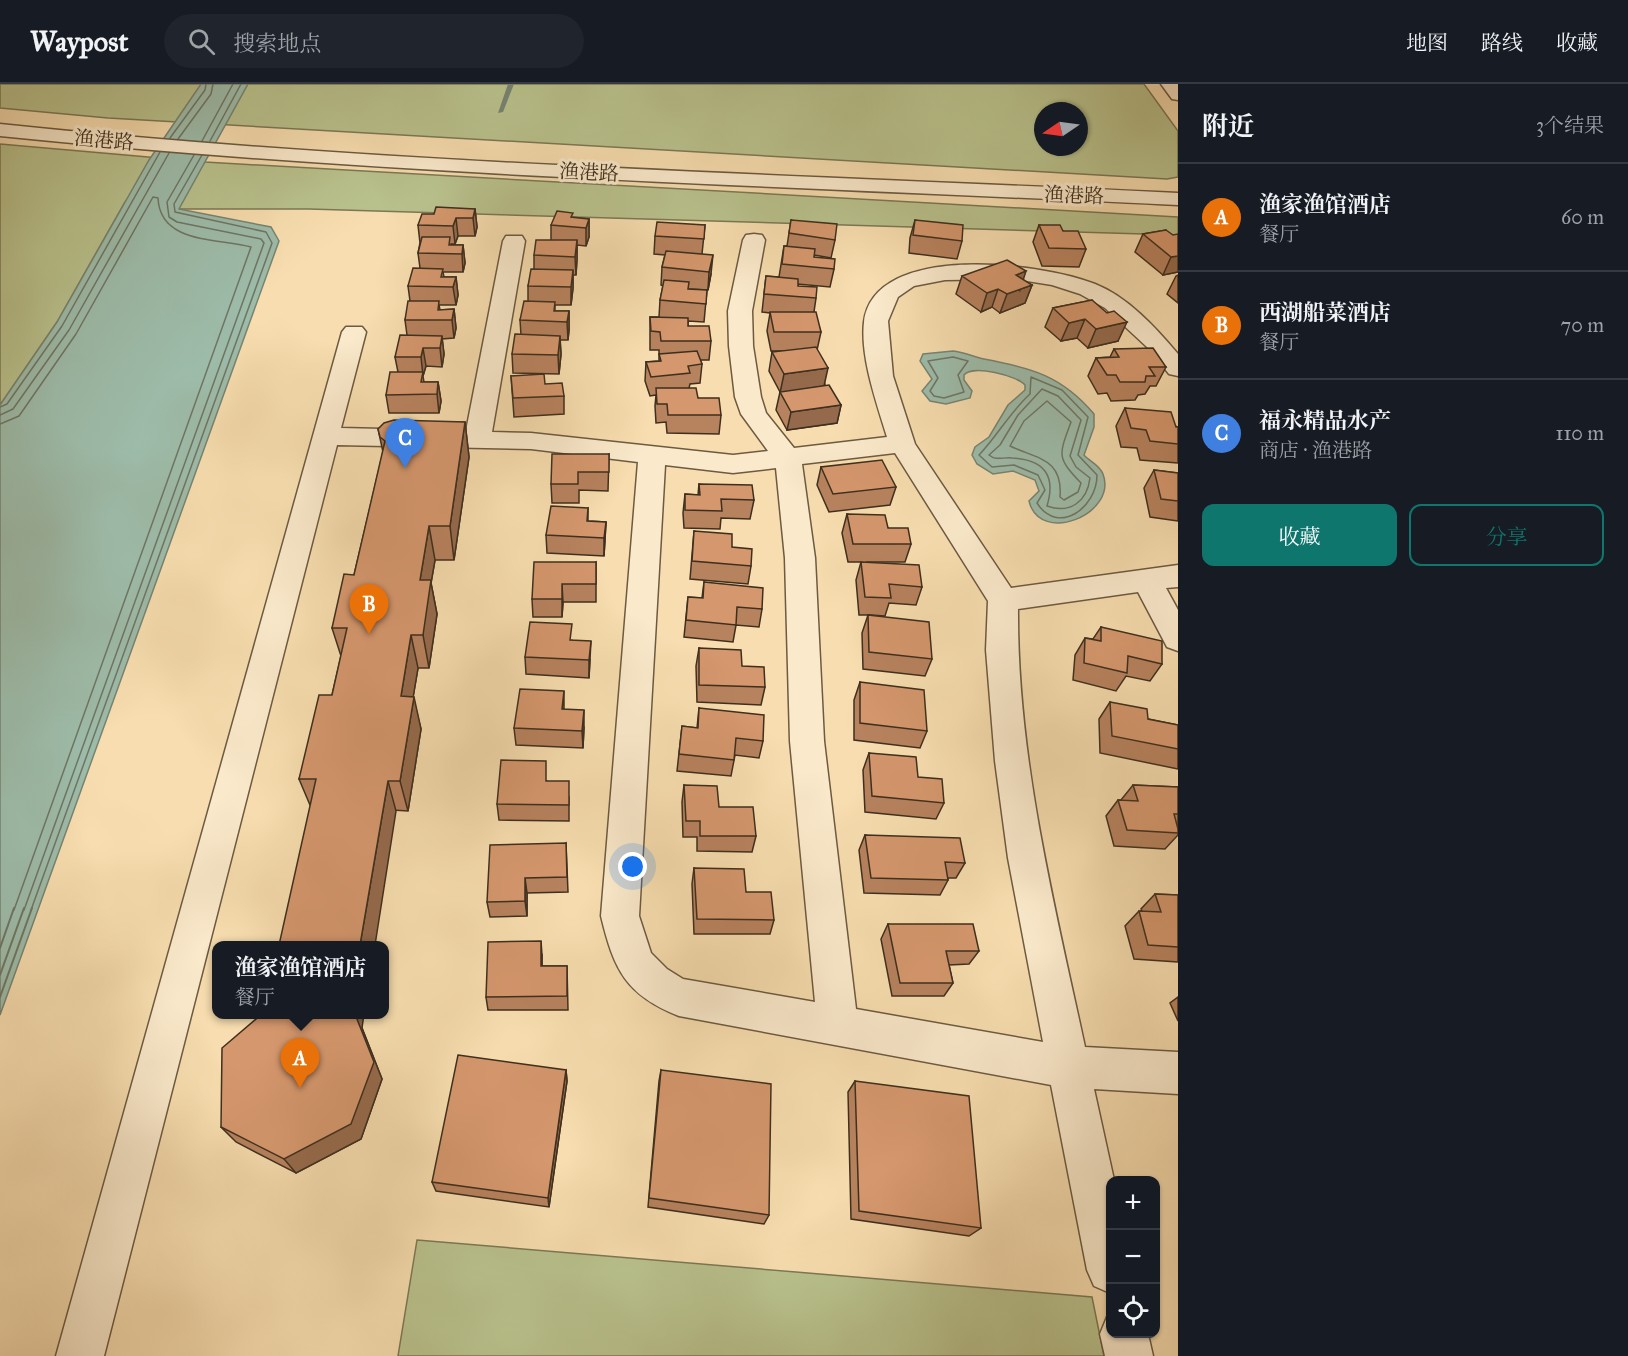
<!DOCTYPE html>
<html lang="zh">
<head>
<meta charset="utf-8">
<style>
  body { margin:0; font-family:"IM FELL Great Primer","Noto Serif SC",serif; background:#20242c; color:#f1f3f6 }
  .controls { position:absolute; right:18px; bottom:18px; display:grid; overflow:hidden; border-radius:12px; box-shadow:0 2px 4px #0004 }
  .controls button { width:54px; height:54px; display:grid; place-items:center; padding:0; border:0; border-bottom:2px solid #363941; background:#171b24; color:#f1f3f6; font:30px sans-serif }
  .compass { position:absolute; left:1034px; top:18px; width:54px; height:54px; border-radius:50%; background:#171b24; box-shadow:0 2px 4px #0004; rotate:257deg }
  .you { position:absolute; left:633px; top:783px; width:21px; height:21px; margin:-15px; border:4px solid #fff; border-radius:50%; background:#1a73e8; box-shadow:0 0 0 9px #1a73e833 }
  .badge { display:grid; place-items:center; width:39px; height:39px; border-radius:50%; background:#0f766e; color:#fff; font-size:20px; font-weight:700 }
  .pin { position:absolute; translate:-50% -50px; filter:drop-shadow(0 2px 3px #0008) }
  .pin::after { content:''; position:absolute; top:32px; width:21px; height:18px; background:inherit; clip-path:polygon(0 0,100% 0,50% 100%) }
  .popup { position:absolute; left:212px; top:857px; width:177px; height:78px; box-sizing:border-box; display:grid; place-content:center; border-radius:12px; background:#171b24; filter:drop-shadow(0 2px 4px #0005); font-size:20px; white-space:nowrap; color:#9ea1a6 }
  .popup b { font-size:22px; color:#f1f3f6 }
  .popup::after { content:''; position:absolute; left:50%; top:100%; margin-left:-12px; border:12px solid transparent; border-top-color:#171b24 }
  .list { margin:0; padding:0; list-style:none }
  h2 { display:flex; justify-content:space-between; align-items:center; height:78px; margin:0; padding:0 24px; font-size:26px }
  h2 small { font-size:20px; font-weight:400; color:#9ea1a6 }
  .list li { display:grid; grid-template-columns:39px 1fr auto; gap:18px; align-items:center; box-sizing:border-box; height:108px; padding:0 24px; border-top:2px solid #363941 }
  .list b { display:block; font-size:22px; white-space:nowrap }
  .list p { margin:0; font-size:20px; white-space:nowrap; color:#9ea1a6 }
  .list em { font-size:20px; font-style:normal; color:#9ea1a6 }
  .actions { display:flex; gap:12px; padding:18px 24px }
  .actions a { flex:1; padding:14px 0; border:2px solid #0f766e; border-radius:12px; text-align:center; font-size:21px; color:#0f766e }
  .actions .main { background:#0f766e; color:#fff }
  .icon { flex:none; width:33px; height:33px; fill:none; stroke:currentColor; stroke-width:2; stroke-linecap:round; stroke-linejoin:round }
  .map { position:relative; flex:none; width:1178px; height:1272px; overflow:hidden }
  header { display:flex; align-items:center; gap:36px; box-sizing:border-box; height:84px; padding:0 30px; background:#171b24; border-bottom:2px solid #363941 }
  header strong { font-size:28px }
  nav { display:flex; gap:33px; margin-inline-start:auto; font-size:21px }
  .search { width:420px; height:54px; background:#20242c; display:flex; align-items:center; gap:15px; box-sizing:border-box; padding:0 21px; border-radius:33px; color:#9ea1a6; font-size:22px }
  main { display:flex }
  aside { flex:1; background:#171b24 }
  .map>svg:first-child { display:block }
  .green { fill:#b9c28d; stroke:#7c7856; stroke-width:1.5; fill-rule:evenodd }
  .water { fill:#9dbcaa; stroke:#778472; stroke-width:1.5 }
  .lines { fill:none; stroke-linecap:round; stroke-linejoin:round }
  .shore-far1 { stroke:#6e7664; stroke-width:1.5 }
  .shore { stroke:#6e7664; stroke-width:2 }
  .stream { fill:#778472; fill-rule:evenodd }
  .minor-casing { stroke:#6c5a42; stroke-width:3 }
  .minor { fill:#fae9cb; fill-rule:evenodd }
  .wall { fill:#b7825e; stroke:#3e2f1e; stroke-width:1.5 }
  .shaded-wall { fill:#956a4c; stroke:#3e2f1e; stroke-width:1.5 }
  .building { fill:#d5976d; stroke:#3e2f1e; stroke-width:1.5 }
  .labels { text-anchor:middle; stroke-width:6; stroke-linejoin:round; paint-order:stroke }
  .far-street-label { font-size:20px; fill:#3e2f1e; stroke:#fae9cb }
</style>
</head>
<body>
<header>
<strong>Waypost</strong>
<div class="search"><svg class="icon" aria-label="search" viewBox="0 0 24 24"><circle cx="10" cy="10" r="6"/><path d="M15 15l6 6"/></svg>搜索地点</div>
<nav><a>地图</a><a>路线</a><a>收藏</a></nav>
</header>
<main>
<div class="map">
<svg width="1178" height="1272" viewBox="0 0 1178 1272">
  <rect width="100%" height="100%" fill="#f7ddaf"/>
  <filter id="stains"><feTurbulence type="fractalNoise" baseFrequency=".00333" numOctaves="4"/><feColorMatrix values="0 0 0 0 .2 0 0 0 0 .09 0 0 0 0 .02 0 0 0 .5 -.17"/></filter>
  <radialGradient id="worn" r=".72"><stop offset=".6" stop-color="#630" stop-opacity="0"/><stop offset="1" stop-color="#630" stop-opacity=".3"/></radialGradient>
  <!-- green -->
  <path class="green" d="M0 0H1144L1178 47V93L1167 95 108 34 0 24ZM1043 27H1079V63H1043Z
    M0 60 205 78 1178 133V151L309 125H178L125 118 57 238 0 321Z
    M417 1156 1092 1213 1104 1272H398Z"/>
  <!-- water -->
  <path class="water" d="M201 0H248L179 125 271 143 279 157 0 931V321L57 238 149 76Z
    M953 267C964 268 974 273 984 275 1032 284 1062 292 1094 330V343L1084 371C1090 378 1099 380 1103 390 1118 430 1040 462 1029 417L1039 407 1035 396 1013 387 993 390 977 380 972 371 975 363 989 353 1008 321 1025 306V301C1018 292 972 280 964 291V296L972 307 970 314 946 320 930 317 922 307 932 295 920 277 923 270Z"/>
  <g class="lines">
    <!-- shore-far1 -->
    <path class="shore-far1" d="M170 54 205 6 206 0
      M178 55 211 10 213 0
      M202 57 233 0
      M210 57 241 0
      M953 273 968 277 958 291 964 308 944 314 934 312 930 307 938 294 928 277Z
      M1031 293 1062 306 1088 333 1078 371 1097 391C1097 424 1058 452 1037 419L1045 406 1038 391 1014 381 992 383 979 371C998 351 1010 328 1030 310Z
      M1042 305 1058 312 1081 336 1070 372 1076 383 1090 394C1087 418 1070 430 1047 422 1056 392 1045 376 1012 374 1003 373 996 377 989 371L1000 361 1018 331Z
      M1047 317 1071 338C1059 371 1056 373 1081 399L1078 408 1064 416 1060 413C1063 374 1037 375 1010 362L1024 337Z
      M0 323 7 320 62 242 160 68
      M0 331 13 325 69 246 169 69
      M0 340 19 332 76 250 153 113 158 114C160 160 217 154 251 163L14 826
      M24 826 264 159 261 155 177 138 169 133 167 118 194 71
      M31 826 272 159 266 148 175 128 174 120 202 71"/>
    <!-- shore -->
    <path class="shore" d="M0 864 14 824
      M0 891 24 824
      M0 913 32 824"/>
    <!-- stream -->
    <path class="stream" d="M508 0H514L503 28 498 29Z"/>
    <defs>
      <path id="minor" d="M1161 0H1178V16L1172 15Z
        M0 40C391 81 786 90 1178 109V121C786 102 391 92 0 52Z
        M754 150 762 151 765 156 752 227 753 262 761 313 766 329 794 364 887 353C877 320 860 273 864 238 874 157 1043 179 1095 200 1128 213 1156 244 1178 270V292L1169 290 1148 264 1105 224 1080 210 1052 201 1014 195 945 196 914 202 898 213 888 237 893 292 915 360 1011 504 1178 481V503L1166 504 1178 526V567L1167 563 1138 508 1018 525C1017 673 1054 819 1085 963L1178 968V1010L1094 1005 1114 1096H1110V1209L1094 1202 1087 1186 1051 1001 679 932C626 911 614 886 601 832L638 378 531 365 337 361 104 1272H56L342 248 346 243H362L366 248 341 344 466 347 503 157 506 152H522L525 157 492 348 531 349 733 371 768 367 741 330 735 313 729 262 728 227 743 156 746 151ZM895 369 988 517 986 566 995 677 1008 774 1043 958 856 925 824 657 815 474 802 380ZM665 381 733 389 776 384 785 474 790 657 815 918 683 895 667 885 651 869 639 832Z
        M1110 1232V1250H1148L1153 1272H1105L1100 1250 1107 1233Z"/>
    </defs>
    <!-- minor casing -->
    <use href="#minor" class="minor-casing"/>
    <!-- minor -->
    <use href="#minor" class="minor"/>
  </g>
  <!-- wall -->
  <path class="wall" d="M475 125 477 143 475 152H458L455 160H451V161H463L465 179 463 188H443L444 193H456L458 211 456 221H439L440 226 454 225 456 244 454 254 442 255 444 270 442 283 426 282 423 292 424 298H438L441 317 439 329H389L386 311 398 288 395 273 407 251 405 236 410 217 408 202 420 184 418 169 420 159 418 141 434 130Z
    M573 134 589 135V153L586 162 577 161V175L576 191H573V204L571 221H555V227H569V246L568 256H560L561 270 559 290 513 289 512 270 521 251 520 236 528 217V202L534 185V171L551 156V141Z
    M791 136 835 156 831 174 814 171V173L834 185 830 203 798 200V202L816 214 814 228 821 248 817 266 825 301 841 321 837 339 787 346 776 326 780 308 769 287 772 268 785 267H771L767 247 770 229 762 228 766 192 779 193 784 162H787Z
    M915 136 962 157 957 175 909 169 910 154Z
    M705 141 702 170 711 190 708 206 689 205 707 206 704 238 688 237V242L711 257 709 276H700L702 280 700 299 690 300 689 304 698 314 721 331 719 350 667 349 666 338 656 339 655 322 656 311 650 312 645 297 646 278 659 277V266H650V233H659L660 216 663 202 661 201 662 183 665 171 654 170 655 152Z
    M1039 141 1063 147 1086 165 1079 183 1042 182 1033 158Z
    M1166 146 1178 188 1163 191 1135 168 1143 150Z
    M1178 191V219L1167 210 1176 192Z
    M962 192 1023 196 1032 201 1025 219 1000 229 992 223 981 228 956 210Z
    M1092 216 1118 257 1088 264 1077 254 1061 257 1045 243 1053 224Z
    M1114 265 1166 283 1156 302H1150L1145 310 1138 311 1135 316 1111 317 1107 309 1098 310 1088 292 1096 274 1110 273Z
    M511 292 545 300 564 312V330L514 333Z
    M1125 324 1178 343V379L1140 376 1137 364 1121 363 1116 342Z
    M465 338 469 373 454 476H435L431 499 437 530 429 584H418L413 613 421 645 408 727 310 721 299 695 332 611 341 572 332 544 354 491 383 368 378 345Z
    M609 370 608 407 579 406V419H552L551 400Z
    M821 383 896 403 890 421 829 428 817 401Z
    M1154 386 1178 389V437L1150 433 1144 404Z
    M699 400 754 416 750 435 721 434 720 445 684 444 683 429 685 410 698 411Z
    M588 424V437L606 438 604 472 547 469 546 451Z
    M847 430 888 444 911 460 905 478H866L922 503 916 521 889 519 885 532 870 531 932 575 925 592 863 585 862 549 868 531H859L856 496 861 478H848L842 449Z
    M694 447 732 463 751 482 748 500 690 495Z
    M596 478V518H563L562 533H533L532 515Z
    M704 498 762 525 759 543 736 541 733 558 684 553 688 513 702 514Z
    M1101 543 1162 580 1150 597 1126 592 1116 607 1073 596 1075 571 1085 554 1093 555Z
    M572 556 590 575 589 594 526 590 525 573Z
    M699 564 742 582 765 603 761 621 697 618 696 582Z
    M860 598 927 647 920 664 854 656V616Z
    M1110 618 1148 635 1178 641V685L1100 669 1099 635Z
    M699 624 763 657 759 674 735 671 731 692 677 687 682 642 697 644Z
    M564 625 584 643 583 664 516 661 514 644Z
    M869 669 918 693 944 719 936 735 865 728 863 686Z
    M547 697 569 713V737L499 736 497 720Z
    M684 701 719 723 756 752 752 768 697 767V753H683L682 718Z
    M1133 701 1178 703V751L1165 765 1114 762 1106 732 1118 716H1121Z
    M865 751 965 779 956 794H948V796L940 811 864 809 859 766Z
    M566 759 568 808 527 809V832L490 833 487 818Z
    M694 784 746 808 774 836 770 850H694L692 800Z
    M1155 810 1178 811V878L1134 875 1125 842 1139 827H1142L1141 825Z
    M888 840 979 867 969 880 949 881 953 899 944 912H892L881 855Z
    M542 871V882H567L568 926H488L486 913Z
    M1178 913V937L1170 919Z
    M362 944 382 995 361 1055 296 1089 236 1058 221 1043Z
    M566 986 567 997 549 1123 436 1107 432 1098Z
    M661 986 769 1131 764 1140 648 1123 659 997Z
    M855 997 981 1144 969 1152 851 1135 848 1008Z"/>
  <!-- shaded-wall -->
  <path class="shaded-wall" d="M475 125 477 143 475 152 473 134Z
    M456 134 458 152 455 160 453 142Z
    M589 135V153L586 162V144Z
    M577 156V175L576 191 575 173Z
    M463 161 465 179 463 188 462 170Z
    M713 171 711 190 708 206 709 188Z
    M1178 172V188L1163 191 1171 173Z
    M573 186V204L571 221V203Z
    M1026 187 1020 206 1016 191Z
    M456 193 458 211 456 221 453 203Z
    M1032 201 1025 219 1000 229 1007 210Z
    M998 205 992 223 981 228 987 209Z
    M454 225 456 244 454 254 452 236Z
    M569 227V246L568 256 567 238Z
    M1085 235 1077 254 1061 257 1069 239Z
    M1127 238 1118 257 1088 264 1096 245Z
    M442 252 444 270 442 283 440 264Z
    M560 252 561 270 559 290 558 271Z
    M423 264 426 282 423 292 421 273Z
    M828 284 824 302 780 309 784 290Z
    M438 298 441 317 439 329 437 310Z
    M841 321 837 339 787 346 791 328Z
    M465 338 469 373 454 476 450 442Z
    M606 438 605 456 604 472V454Z
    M429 442 435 476 431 499 437 530 429 584 423 551 420 496Z
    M562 500 563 518 562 533Z
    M411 551 418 584 408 644 401 612Z
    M591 557 590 575 589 594V576Z
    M564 607V625H562Z
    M414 613 421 645 408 727 400 697Z
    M584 626V643L583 664 582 647Z
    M388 697 396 727 375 861H360Z
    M525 794 527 809V832L525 817Z
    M541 857 542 871V896L541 882Z
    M355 930H364L362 944 382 995 361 1055 296 1089 284 1075Z
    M566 986 567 997 549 1123 548 1114Z"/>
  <!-- building -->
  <path class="building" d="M436 123 475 125 473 134H456L453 142 418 141 422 130H434Z
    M557 127 573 129 571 133 589 135 586 144 551 141Z
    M791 136 837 140 835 156 789 149Z
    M915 136 963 141 962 157 913 151Z
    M657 138 705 141 704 155 655 152Z
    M1039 141H1060L1063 147H1078L1086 165 1049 164Z
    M1166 146 1173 151 1178 150V172L1171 173 1143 150Z
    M422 153H450L449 161H463L462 170 418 169Z
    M536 156H577L575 173 534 171Z
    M784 162 815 165 814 173 835 175 834 185 782 180Z
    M666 167 713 171 709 188 662 183Z
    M1007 176 1026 187 1016 191 1032 201 1007 210 998 205 987 209 962 192Z
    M413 184 443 185 441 193H456L453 203 408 202Z
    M531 185 573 186 571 203 528 202Z
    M766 192 798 195V202L817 203 816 214 764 210Z
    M664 196 689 198 688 205 707 206 706 220 660 216Z
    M1092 216 1107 229 1114 227 1127 238 1096 245 1085 235 1069 239 1053 224Z
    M408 217H439L438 226 454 225 452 236H405Z
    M524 217 555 218 554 227H569L567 238 520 236Z
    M770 228H816L821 248H774Z
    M650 233 688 234V242H709L711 257H661L660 248 651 247Z
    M515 250 560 252 558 271 512 270Z
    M400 251 442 252 440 264H423L421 273H395Z
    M816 263 828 284 784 290 772 268Z
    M1153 264 1166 283H1149L1155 292H1146L1145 298H1120L1116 291H1107L1096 274 1119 273 1114 265Z
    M697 267 702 280 688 282 690 289 651 293 646 278 661 277 659 270Z
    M390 288H423L421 298H438L437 310 386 311Z
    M544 290 545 300 562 299 564 312 513 314 511 292Z
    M829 301 841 321 791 328 780 308Z
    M656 304H696L698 314H719L721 331H668L667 320H657Z
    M1125 324 1171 328 1176 343H1178V360L1150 357 1146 346 1131 344Z
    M394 336 465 338 450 442H429L420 496H431L423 551H411L401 612 414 613 400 697H388L360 861H279L316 695H299L319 611H332L347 544H332L344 490 354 491 385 357 380 353 378 345 384 339Z
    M552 370H609V388H578V400H551Z
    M882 376 896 403 833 410 821 383Z
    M1154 386 1178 389V417L1161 415Z
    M699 400 752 401 754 416 721 415 722 427 685 426V410L700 411Z
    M551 422 588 424 587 437 606 438 604 454 546 451Z
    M847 430 885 431 888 444H908L911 460H853Z
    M694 447 732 450V463L752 465 751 482 692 477Z
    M534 478H596V500H562V515H532Z
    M861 478 919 481 922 503 889 500 891 514 865 513Z
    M704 498 763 504 762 525 737 523 736 541 686 536 688 513 703 514Z
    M868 531 929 538 932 575 869 568Z
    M530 538 572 540 570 556 591 557 589 576 525 573Z
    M1101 543 1162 557V580L1128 572 1127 589 1084 579 1085 554 1101 557Z
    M699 564 741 566 742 582 764 583 765 603 699 601Z
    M860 598 924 606 927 647 860 639Z
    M520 605 564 607 562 625 584 626 582 647 514 644Z
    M1110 618 1147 625 1148 635 1178 641V665L1112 652Z
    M699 624 764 631 763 657 736 654 734 676 679 670 682 642 698 644Z
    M869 669 916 673 918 693 942 695 944 719 872 712Z
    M501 676 546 677V697H569V721L497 720Z
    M684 701 717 702 719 723H753L756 752H700V737H686Z
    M1133 701 1178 703V730H1174L1178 745V749L1127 746 1118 716 1138 717Z
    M865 751 960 754 965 779 945 778 948 796 871 794Z
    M566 759 567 793 525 794V817L487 818 490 761Z
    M694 784 744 785 746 808H771L774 836 697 835Z
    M1155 810 1178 811V863L1148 861 1139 827 1161 828Z
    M888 840H973L979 867H946L953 899H900Z
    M541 857V882H567V912L486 913 488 858Z
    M262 930H355L374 978 351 1040 284 1075 221 1043 222 964Z
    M458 971 566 986 548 1114 432 1098Z
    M661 986 771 1000 769 1131 649 1114Z
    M855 997 969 1012 981 1144 859 1127Z"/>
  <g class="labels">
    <!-- far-street labels -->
    <g class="far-street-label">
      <text transform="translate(104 56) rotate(5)" y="7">渔港路</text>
      <text transform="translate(589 88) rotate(3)" y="7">渔港路</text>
      <text transform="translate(1074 111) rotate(2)" y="7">渔港路</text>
    </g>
  </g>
  <rect width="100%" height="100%" filter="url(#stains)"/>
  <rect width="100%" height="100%" fill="url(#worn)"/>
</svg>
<div class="controls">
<button>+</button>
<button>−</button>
<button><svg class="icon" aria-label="locate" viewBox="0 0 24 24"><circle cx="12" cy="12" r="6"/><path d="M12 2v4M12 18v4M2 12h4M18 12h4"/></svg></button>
</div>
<svg class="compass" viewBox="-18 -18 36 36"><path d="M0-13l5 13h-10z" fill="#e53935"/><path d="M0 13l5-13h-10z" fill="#9ea1a6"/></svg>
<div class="you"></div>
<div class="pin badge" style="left:300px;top:1004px;background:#e8710a">A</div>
<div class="popup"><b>渔家渔馆酒店</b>餐厅</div>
<div class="pin badge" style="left:369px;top:550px;background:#e8710a">B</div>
<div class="pin badge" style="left:405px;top:384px;background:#3f7fe0">C</div>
</div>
<aside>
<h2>附近<small>3个结果</small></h2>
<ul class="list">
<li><span class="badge" style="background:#e8710a">A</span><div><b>渔家渔馆酒店</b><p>餐厅</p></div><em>60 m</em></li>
<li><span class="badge" style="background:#e8710a">B</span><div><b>西湖船菜酒店</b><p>餐厅</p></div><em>70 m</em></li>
<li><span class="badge" style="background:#3f7fe0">C</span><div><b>福永精品水产</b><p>商店 · 渔港路</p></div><em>110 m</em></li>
</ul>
<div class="actions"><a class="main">收藏</a><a>分享</a></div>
</aside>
</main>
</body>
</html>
